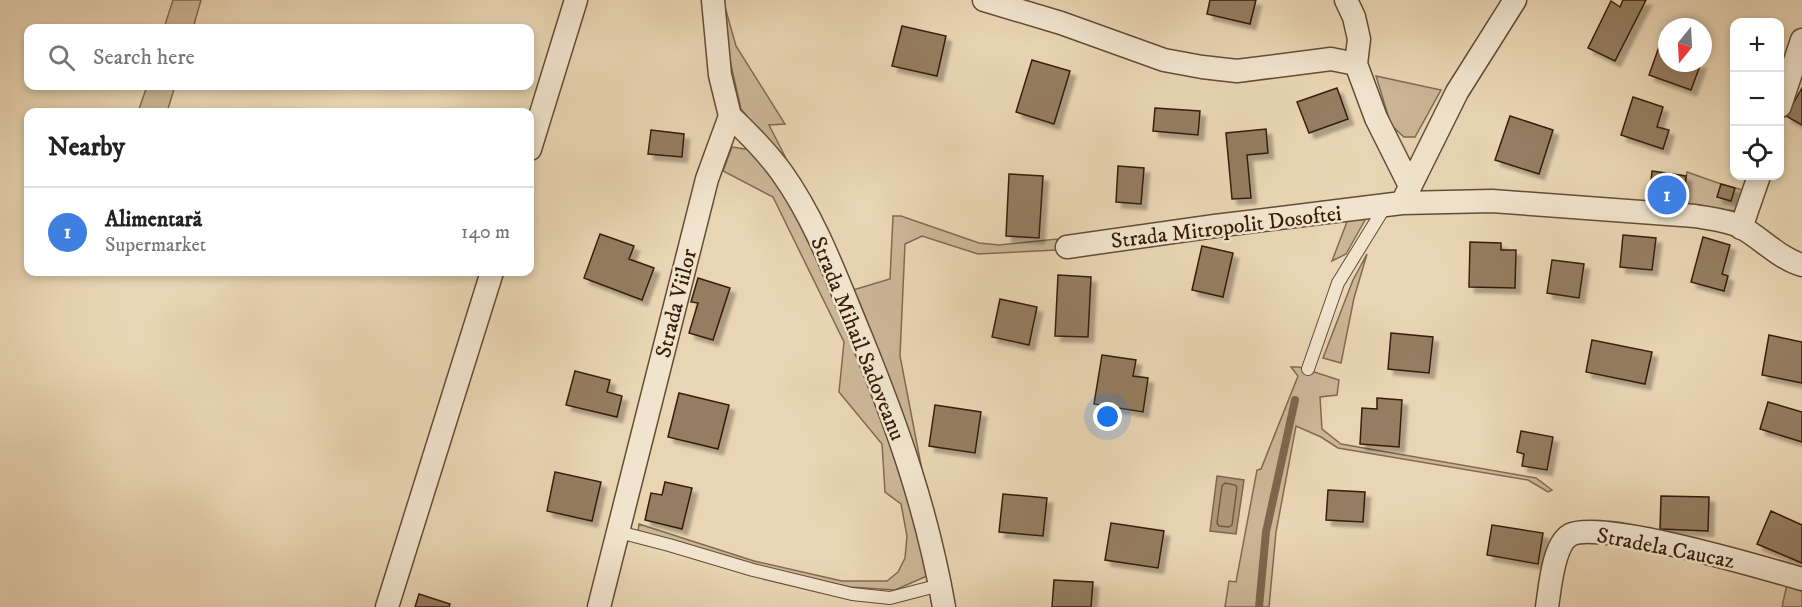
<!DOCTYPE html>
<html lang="en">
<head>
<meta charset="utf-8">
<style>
  body { margin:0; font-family:"IM FELL DW Pica",serif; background:#f2f2f2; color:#222 }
  .controls { position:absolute; right:18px; top:18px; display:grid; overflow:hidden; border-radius:12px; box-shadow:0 3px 9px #0003 }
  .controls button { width:54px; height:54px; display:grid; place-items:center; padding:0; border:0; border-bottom:2px solid #e0e0e0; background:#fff; color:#222; font:30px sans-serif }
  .compass { position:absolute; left:1658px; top:18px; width:54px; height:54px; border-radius:50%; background:#fff; box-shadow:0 3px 9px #0003; rotate:198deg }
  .you { position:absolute; left:1108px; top:417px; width:21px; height:21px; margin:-15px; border:4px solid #fff; border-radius:50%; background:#1a73e8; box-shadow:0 0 0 9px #1a73e833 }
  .badge { display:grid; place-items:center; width:39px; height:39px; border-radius:50%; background:#0f766e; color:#fff; font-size:20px; font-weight:700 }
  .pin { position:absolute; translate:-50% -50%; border:3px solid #fff; box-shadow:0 2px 6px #0006 }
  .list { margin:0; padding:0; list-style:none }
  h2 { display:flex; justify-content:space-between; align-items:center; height:78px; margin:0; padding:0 24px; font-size:26px }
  h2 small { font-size:20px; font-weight:400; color:#767676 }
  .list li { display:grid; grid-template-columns:39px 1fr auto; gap:18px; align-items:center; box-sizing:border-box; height:90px; padding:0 24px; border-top:2px solid #e0e0e0 }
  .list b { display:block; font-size:22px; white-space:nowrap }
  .list p { margin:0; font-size:20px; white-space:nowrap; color:#767676 }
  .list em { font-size:20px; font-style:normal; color:#767676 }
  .icon { flex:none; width:33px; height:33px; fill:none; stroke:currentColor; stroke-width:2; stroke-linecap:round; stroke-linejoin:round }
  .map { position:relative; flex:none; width:1802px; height:607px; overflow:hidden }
  .search { position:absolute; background:#fff; box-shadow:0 3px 9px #0003; left:24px; top:24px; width:510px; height:66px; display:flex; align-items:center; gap:15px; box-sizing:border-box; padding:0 21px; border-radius:12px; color:#767676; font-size:22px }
  .panel { position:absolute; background:#fff; box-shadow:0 3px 9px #0003; left:24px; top:108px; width:510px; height:168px; border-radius:12px }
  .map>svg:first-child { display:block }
  .green { fill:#cbb696; stroke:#826a50; stroke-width:1.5 }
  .water { fill:#ad9779; stroke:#7e674c; stroke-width:1.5 }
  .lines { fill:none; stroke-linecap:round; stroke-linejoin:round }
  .shore { stroke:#725a41; stroke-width:1.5 }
  .stream { stroke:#7e674c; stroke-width:8 }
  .building { fill:#947d61; stroke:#381e09; stroke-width:1.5; filter:url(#shadow) }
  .lane-casing { stroke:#644c34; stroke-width:14 }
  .street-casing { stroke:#644c34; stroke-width:25 }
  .lane { stroke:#f1e4ce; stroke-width:12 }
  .street { stroke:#f1e4ce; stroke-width:22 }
  .labels { text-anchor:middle; stroke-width:5; stroke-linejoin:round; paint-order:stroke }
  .street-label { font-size:22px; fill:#381e09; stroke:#f1e4ce }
</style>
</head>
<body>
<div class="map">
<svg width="1802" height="607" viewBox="0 0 1802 607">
  <defs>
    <filter id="shadow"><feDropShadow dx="5.5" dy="5.5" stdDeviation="1.5" flood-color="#0004"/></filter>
  </defs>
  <rect width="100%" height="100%" fill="#e9d5b3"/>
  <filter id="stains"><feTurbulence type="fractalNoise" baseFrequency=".00333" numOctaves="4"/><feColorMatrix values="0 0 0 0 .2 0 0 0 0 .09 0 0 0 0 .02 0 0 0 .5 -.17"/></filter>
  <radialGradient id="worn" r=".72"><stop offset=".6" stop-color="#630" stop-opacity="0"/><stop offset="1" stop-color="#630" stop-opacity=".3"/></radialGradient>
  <!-- green -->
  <path class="green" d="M173 0H201L193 28H164Z
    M723 0 736 46 785 124 769 125 793 172 741 109 725 38Z
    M1376 76 1441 90 1415 137H1404L1391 125Z
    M147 86H175L167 112H138Z
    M732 147 757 151 813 241 912 495 927 576 895 590 850 587 751 565 638 532 639 524 754 561 842 581H887L898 572 905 558 907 536 901 504 885 492 882 444 839 392 844 342 773 197 723 171Z
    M1687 172 1721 184 1743 190 1738 211 1683 206Z
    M1369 213 1346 254 1332 261 1348 219Z
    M893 216H901L979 243 999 245 1057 239V250L978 254 922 236 905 244 900 356 926 491 853 290 890 279Z
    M1367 254 1354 298 1341 363 1323 358 1353 280Z
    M1291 367H1299L1339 380 1337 395 1320 397 1322 429 1341 444 1536 478 1552 490 1548 492 1528 480 1338 448 1321 437 1296 426 1276 532 1269 607H1225L1229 581 1236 582 1257 470 1261 469 1298 376Z
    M1787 584 1802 591V607H1782Z"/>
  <!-- water -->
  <path class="water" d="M1217 476 1244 480 1236 534 1210 531Z"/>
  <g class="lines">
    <!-- shore -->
    <path class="shore" d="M1225 483 1235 485 1237 487 1232 525 1229 527 1219 526 1217 523 1222 486Z"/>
    <!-- stream -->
    <path class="stream" d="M1259 607 1266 532 1295 400"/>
  </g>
  <!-- building -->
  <path class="building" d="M1210 0H1256L1250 24 1207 14Z
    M1623 0H1646L1615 61 1588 48 1611 1 1620 7Z
    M902 26 946 36 937 76 892 66Z
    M1665 30 1667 31V63H1701L1691 90 1649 75Z
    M1032 60 1070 71 1054 124 1016 112Z
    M1337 88 1348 119 1309 133 1297 102Z
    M1802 88V125L1786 116Z
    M1633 97 1663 107 1657 127 1669 130 1663 149 1621 135Z
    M1155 108 1200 111 1198 135 1153 131Z
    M1510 116 1553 130 1539 174 1495 160Z
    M1266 129 1268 153 1247 155 1251 198 1232 199 1226 133Z
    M651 130 684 134 682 157 648 154Z
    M1118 166 1144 168 1141 204 1116 202Z
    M1652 171 1686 176 1683 206 1649 201Z
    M1009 174 1043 176 1039 238 1006 236Z
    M1721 184 1735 188 1731 201 1717 197Z
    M600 234 634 246 629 259 654 268 642 300 584 278Z
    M1623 235 1656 238 1652 270 1620 267Z
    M1703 237 1730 245 1722 274 1728 276 1724 291 1691 282Z
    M1470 242 1501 243V250H1516L1515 288 1469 287Z
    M1202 246 1233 253 1223 297 1192 290Z
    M1552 260 1584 264 1579 298 1547 293Z
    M1058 275 1091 277 1088 337 1055 336Z
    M698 278 730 288 713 340 689 333 698 303 691 302Z
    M1000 299 1037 307 1029 345 992 337Z
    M1391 333 1433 337 1429 373 1388 369Z
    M1769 335 1802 342V383L1762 375Z
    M1592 340 1652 352 1645 384 1586 372Z
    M1102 355 1136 360 1133 376 1148 378 1143 412 1094 404Z
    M575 371 610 380 607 392 622 396 617 417 566 405Z
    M679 393 729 405 718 449 668 437Z
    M1377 398 1402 400 1399 447 1360 444 1362 408 1377 409Z
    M1768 402 1802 412V442L1760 429Z
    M935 405 981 412 975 453 929 446Z
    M1521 431 1553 437 1547 470 1522 466 1524 454 1517 452Z
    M555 472 601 482 592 521 547 511Z
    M665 482 692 488 682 529 645 520 651 493 662 495Z
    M1328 490 1365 492 1363 522 1326 520Z
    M1003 494 1047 498 1043 536 999 532Z
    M1661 496 1709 497 1708 531 1660 529Z
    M1771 511 1802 525V563L1757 544Z
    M1111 523 1164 531 1158 568 1105 560Z
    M1492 525 1543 533 1538 564 1487 555Z
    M1054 580 1093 582 1091 607H1052Z
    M419 594 450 604 449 607H415Z"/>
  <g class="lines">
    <defs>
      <path id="lane" d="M1308 369 1338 283 1386 205
        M619 532 669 545 753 570 852 594 890 598 940 585"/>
      <path id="street" d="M984 0 1061 23 1164 60 1202 67 1237 71 1331 59 1356 64
        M1346 0 1354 17 1359 39 1356 64 1376 118 1410 186
        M1780 106 1802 40
        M730 116C749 134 767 152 782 173 817 222 838 282 861 337 898 428 927 510 944 607
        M530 149 576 0
        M1402 203 1457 92 1515 0
        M1741 228 1759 176
        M1067 247 1215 226 1402 203 1492 201 1695 216C1711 219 1727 220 1741 227 1761 238 1780 259 1802 265
        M387 607 492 272
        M599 607 707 179 730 116 720 75 713 0
        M1547 607C1550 588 1553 545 1570 535 1599 519 1764 568 1802 579"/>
    </defs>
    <!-- lane casing -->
    <use href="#lane" class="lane-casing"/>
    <!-- street casing -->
    <use href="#street" class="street-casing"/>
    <!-- lane -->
    <use href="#lane" class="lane"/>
    <!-- street -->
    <use href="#street" class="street"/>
  </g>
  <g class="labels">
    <!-- street labels -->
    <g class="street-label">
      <text transform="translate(1226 226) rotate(-7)" y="8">Strada Mitropolit Dosoftei</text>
      <text transform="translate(675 303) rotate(-76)" y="8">Strada Viilor</text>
      <text transform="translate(859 338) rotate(68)" y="8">Strada Mihail Sadoveanu</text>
      <text transform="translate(1666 547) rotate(11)" y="8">Stradela Caucaz</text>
    </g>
  </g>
  <rect width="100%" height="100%" filter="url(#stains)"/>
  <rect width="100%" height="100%" fill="url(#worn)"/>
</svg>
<div class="controls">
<button>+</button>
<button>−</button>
<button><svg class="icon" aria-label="locate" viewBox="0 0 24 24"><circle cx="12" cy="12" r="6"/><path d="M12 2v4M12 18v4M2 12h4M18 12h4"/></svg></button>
</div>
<svg class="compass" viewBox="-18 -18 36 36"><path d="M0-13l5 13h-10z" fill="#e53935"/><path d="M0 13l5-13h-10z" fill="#767676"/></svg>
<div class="you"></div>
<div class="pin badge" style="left:1667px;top:195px;background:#3f7fe0">1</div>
<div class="search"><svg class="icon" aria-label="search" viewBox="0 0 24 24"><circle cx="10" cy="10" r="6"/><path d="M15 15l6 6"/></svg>Search here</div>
<section class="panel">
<h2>Nearby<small></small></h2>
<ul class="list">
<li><span class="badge" style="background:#3f7fe0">1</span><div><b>Alimentară</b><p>Supermarket</p></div><em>140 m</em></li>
</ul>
</section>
</div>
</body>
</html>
